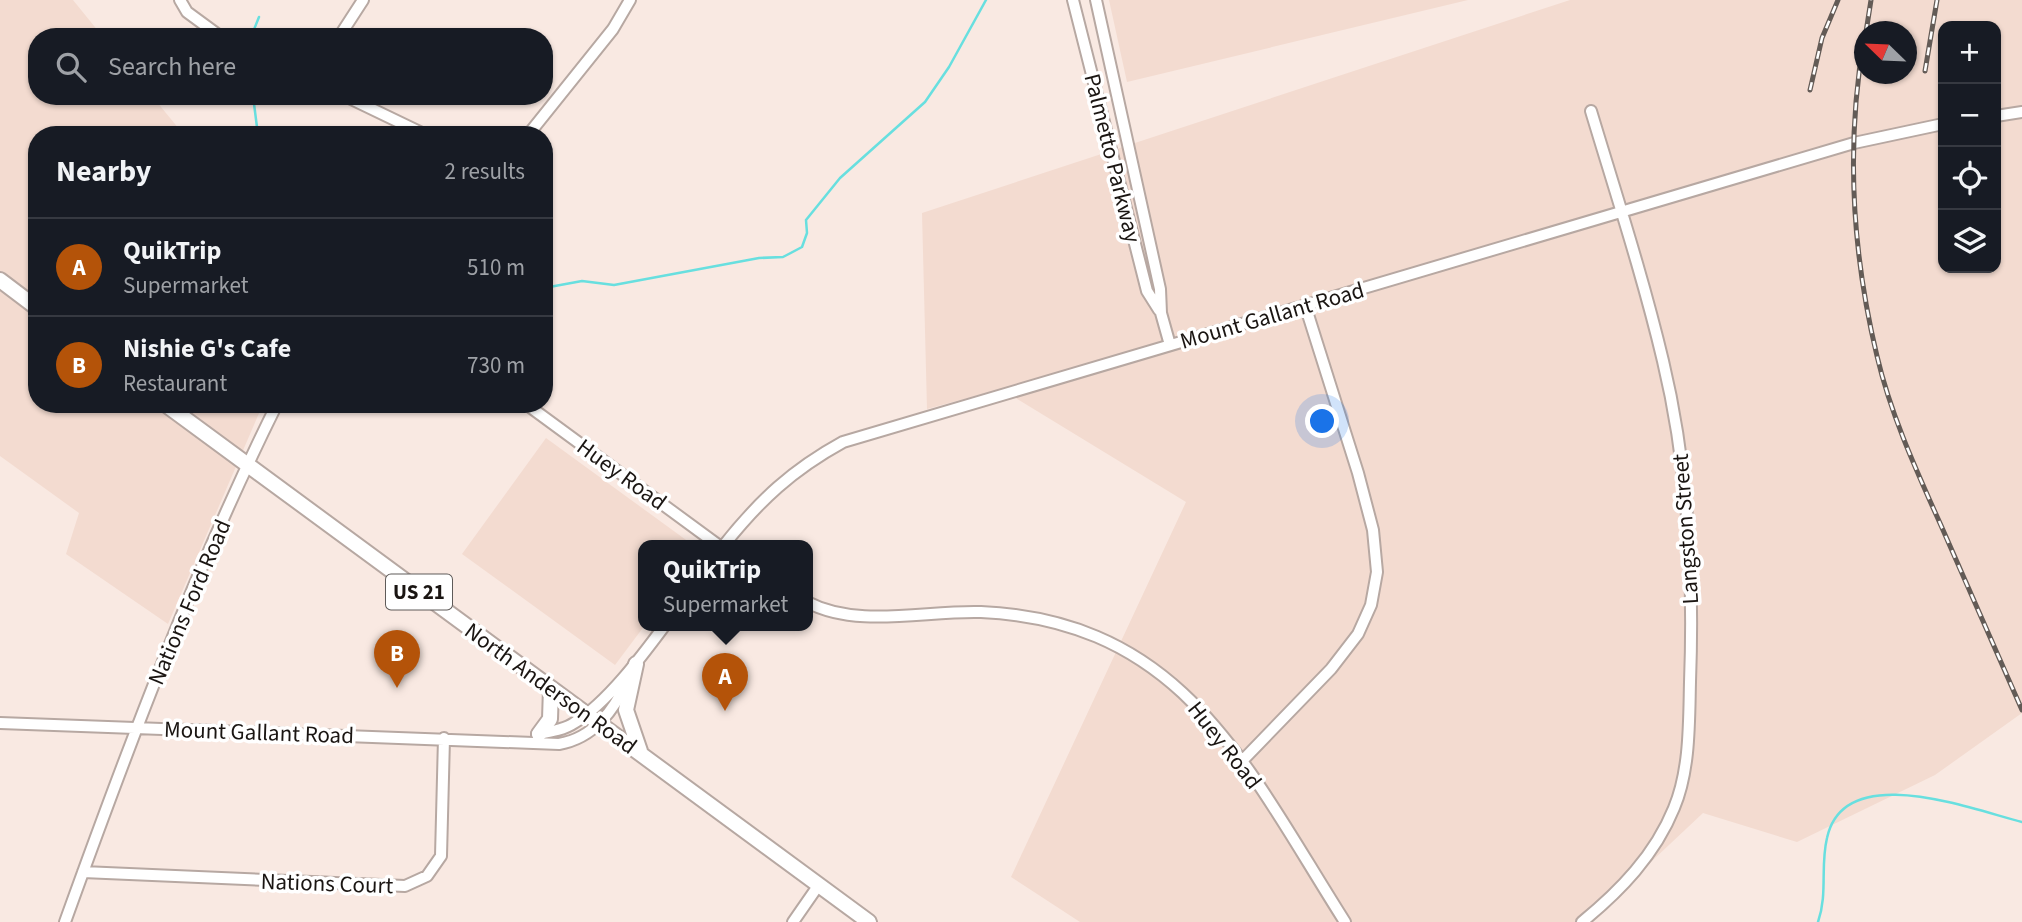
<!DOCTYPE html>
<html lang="en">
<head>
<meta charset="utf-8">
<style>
  body { margin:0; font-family:"Source Sans 3",sans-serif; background:#242831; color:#f1f3f6 }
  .controls { position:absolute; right:21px; top:21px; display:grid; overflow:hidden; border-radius:14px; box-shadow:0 2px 5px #0004 }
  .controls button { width:63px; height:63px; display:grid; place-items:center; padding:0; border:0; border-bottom:2px solid #363941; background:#171b24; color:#f1f3f6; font:35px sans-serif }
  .compass { position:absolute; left:1854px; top:21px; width:63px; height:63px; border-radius:50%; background:#171b24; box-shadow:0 2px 5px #0004; rotate:293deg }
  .you { position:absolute; left:1323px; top:422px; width:24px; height:24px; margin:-18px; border:5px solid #fff; border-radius:50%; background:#1a73e8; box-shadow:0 0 0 10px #1a73e833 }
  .badge { display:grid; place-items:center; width:46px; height:46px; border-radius:50%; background:#b45309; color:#fff; font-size:23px; font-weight:700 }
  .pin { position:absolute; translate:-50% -58px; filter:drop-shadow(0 2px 4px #0008) }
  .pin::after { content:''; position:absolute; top:37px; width:24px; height:21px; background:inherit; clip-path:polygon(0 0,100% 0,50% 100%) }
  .popup { position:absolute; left:638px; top:540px; width:175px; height:91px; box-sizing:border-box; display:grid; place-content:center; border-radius:14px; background:#171b24; filter:drop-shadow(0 2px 5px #0005); font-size:23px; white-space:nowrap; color:#9ea1a6 }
  .popup b { font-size:26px; color:#f1f3f6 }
  .popup::after { content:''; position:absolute; left:50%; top:100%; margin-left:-14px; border:14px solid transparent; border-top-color:#171b24 }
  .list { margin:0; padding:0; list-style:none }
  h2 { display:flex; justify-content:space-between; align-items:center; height:91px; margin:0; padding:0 28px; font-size:30px }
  h2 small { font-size:23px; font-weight:400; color:#9ea1a6 }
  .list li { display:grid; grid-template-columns:46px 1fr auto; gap:21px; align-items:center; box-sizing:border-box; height:98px; padding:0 28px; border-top:2px solid #363941 }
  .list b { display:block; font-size:26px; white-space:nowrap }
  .list p { margin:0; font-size:23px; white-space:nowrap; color:#9ea1a6 }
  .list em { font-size:23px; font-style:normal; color:#9ea1a6 }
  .icon { flex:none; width:38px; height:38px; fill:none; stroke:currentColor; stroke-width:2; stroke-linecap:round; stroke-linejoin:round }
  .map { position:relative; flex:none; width:2022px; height:922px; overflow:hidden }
  .search { position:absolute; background:#171b24; box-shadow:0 2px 5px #0004; left:28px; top:28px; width:525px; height:77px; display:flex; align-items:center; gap:18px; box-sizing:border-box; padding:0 24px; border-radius:28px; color:#9ea1a6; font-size:26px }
  .panel { position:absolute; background:#171b24; box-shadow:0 2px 5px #0004; left:28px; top:126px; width:525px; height:287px; border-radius:28px }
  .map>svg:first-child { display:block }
  .built { fill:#f3dbd0; fill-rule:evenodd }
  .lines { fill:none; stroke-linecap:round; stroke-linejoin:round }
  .stream { stroke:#68dfdf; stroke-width:2.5 }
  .minor-casing { stroke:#b7a8a2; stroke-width:14 }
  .major-casing { stroke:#b7a8a2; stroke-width:18 }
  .minor { stroke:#fff; stroke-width:10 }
  .major { stroke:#fff; stroke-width:14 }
  .rail-casing { stroke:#635b56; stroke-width:5 }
  .rail { stroke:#fff; stroke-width:2.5; stroke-dasharray:8; stroke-linecap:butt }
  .labels { text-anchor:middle; stroke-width:7; stroke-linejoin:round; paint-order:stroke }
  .shield { fill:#fff; stroke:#5f5b59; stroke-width:2 }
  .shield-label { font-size:21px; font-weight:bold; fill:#1a1512 }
  .street-label { font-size:23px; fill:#1a1512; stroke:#fff }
</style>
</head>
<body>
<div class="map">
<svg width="2022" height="922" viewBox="0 0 2022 922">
  <rect width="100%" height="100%" fill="#f9e9e2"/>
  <!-- built -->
  <path class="built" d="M0 0H73L103 37H37V96H152L184 135H37V404H263L168 624 66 554 79 513 0 456Z
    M1109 0H1468L1127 82Z
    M1570 0H2022V713L1935 775 1797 842 1703 813 1587 922H1080L1011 877 1186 502 1001 389 927 409 922 213ZM1943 26H1996V268H1943ZM1864 32H1906V74H1864Z
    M546 438 693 545H643L645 625 615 665 462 554Z"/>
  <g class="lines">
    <!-- stream -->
    <path class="stream" d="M251 37 259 17
      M253 96 258 135
      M544 288 582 281 614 285 759 258 783 257 802 247 807 233 806 220 840 178 925 102 949 67 986 0
      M1818 922C1828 893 1820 867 1827 838 1844 759 1973 810 2022 822"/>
    <defs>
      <path id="minor" d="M180 0 187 12 221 37
        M1073 0 1147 291 1159 310
        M1096 0 1160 289 1161 313 1170 345
        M339 37 363 0
        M345 96 426 135
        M1996 116 2022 112
        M528 135 613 29 630 0
        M526 404 718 545
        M724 545C760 500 792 470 843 442L1854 143 1943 124
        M807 602C858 629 926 610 981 612 1185 621 1248 770 1345 922
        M0 723 559 744C594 738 614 710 628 680
        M537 734C549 732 564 730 574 723 607 703 642 656 665 625
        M1242 761 1331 669 1358 634 1371 605 1377 572 1373 530 1358 473 1305 305
        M83 872 405 886 427 876 441 856 444 738
        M65 922C128 747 194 571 277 404
        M793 922 818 886
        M1582 922C1620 891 1655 855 1674 808 1690 770 1689 723 1690 682 1694 575 1688 465 1663 361 1643 277 1616 194 1591 111"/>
      <path id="major" d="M0 280 37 308
        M165 404 869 922
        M636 664 626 710 640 751
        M539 734 550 719 551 688"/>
    </defs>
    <!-- minor casing -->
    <use href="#minor" class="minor-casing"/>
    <!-- major casing -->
    <use href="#major" class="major-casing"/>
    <!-- minor -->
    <use href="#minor" class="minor"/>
    <!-- major -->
    <use href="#major" class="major"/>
    <defs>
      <path id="rail" d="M1866 32 1871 0
        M1864 39C1846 144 1852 252 1877 356 1891 416 1918 474 1943 530 1969 590 1996 650 2022 710
        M1925 71 1937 0
        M1810 90 1822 38 1838 0"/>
    </defs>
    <!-- rail casing -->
    <use href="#rail" class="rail-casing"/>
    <!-- rail -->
    <use href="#rail" class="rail"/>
  </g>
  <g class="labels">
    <!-- shield labels -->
    <rect class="shield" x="386" y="574.5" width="66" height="35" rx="5"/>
    <g class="shield-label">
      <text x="419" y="599">US 21</text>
    </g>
    <!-- street labels -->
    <g class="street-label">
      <text transform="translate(1113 158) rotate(76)" y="8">Palmetto Parkway</text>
      <text transform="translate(1272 315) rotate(-16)" y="8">Mount Gallant Road</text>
      <text transform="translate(622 474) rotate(36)" y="8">Huey Road</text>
      <text transform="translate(1685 529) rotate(-94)" y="8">Langston Street</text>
      <text transform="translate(189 602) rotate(-67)" y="8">Nations Ford Road</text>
      <text transform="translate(551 688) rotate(36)" y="8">North Anderson Road</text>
      <text transform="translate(259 732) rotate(2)" y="8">Mount Gallant Road</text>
      <text transform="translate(1225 745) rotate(52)" y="8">Huey Road</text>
      <text transform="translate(327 883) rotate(2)" y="8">Nations Court</text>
    </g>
  </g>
</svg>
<div class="controls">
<button>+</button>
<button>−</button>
<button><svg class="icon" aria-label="locate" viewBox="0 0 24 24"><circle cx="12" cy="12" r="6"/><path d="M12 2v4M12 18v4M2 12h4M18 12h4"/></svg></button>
<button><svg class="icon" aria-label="layers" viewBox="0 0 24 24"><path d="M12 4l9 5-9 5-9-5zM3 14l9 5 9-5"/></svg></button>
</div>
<svg class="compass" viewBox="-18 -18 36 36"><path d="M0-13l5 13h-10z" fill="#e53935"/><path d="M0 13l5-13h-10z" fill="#9ea1a6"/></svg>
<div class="you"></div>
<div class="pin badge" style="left:725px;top:711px">A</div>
<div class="popup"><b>QuikTrip</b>Supermarket</div>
<div class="pin badge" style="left:397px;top:688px">B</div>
<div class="search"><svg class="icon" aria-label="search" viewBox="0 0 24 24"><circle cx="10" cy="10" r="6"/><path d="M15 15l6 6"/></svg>Search here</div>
<section class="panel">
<h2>Nearby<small>2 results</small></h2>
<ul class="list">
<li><span class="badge">A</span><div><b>QuikTrip</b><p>Supermarket</p></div><em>510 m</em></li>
<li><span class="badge">B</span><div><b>Nishie G's Cafe</b><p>Restaurant</p></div><em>730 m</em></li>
</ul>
</section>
</div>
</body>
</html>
